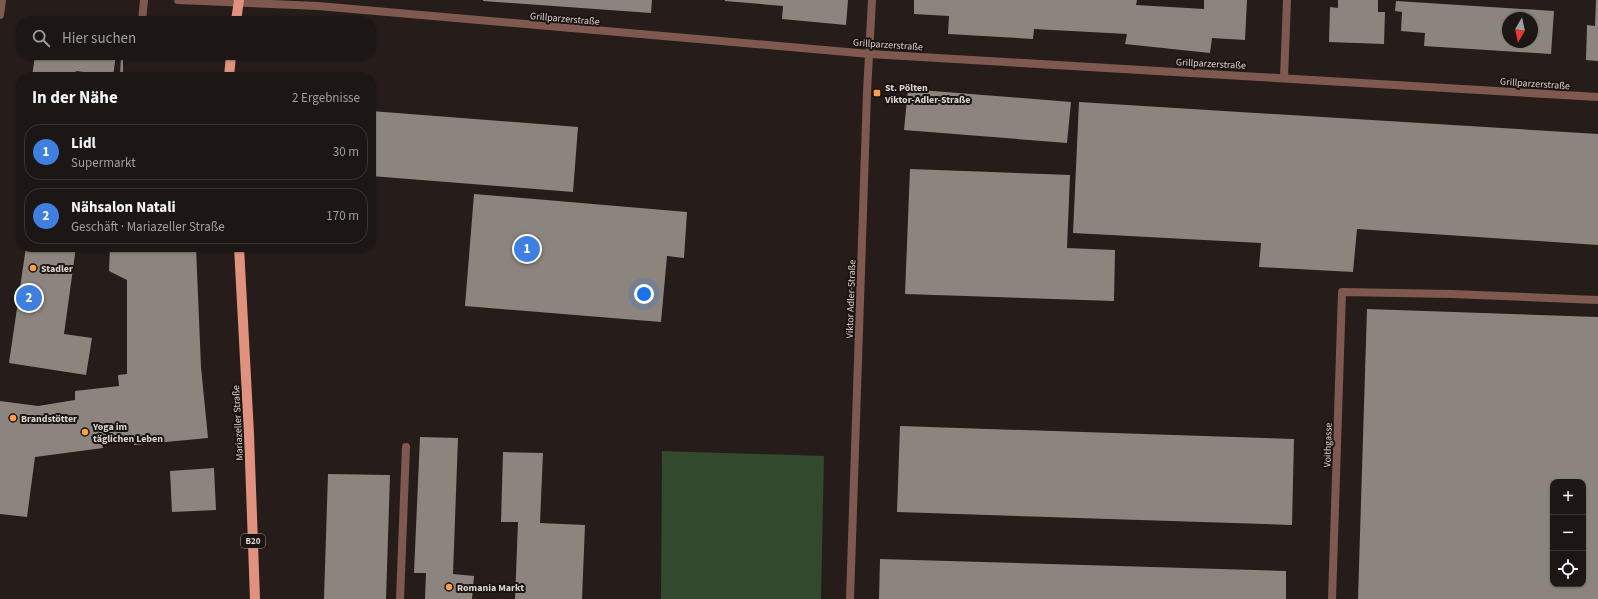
<!DOCTYPE html>
<html lang="de">
<head>
<meta charset="utf-8">
<style>
  body { margin:0; font-family:"Source Sans 3",sans-serif; background:#251f1d; color:#f1f3f6 }
  .controls { position:absolute; right:12px; bottom:12px; display:grid; overflow:hidden; border-radius:8px; box-shadow:0 1px 3px #0004 }
  .controls button { width:36px; height:36px; display:grid; place-items:center; padding:0; border:0; border-bottom:1px solid #3a3534; background:#1c1614; color:#f1f3f6; font:20px sans-serif }
  .compass { position:absolute; left:1502px; top:12px; width:36px; height:36px; border-radius:50%; background:#1c1614; box-shadow:0 1px 3px #0004; rotate:189deg }
  .you { position:absolute; left:644px; top:294px; width:14px; height:14px; margin:-10px; border:3px solid #fff; border-radius:50%; background:#1a73e8; box-shadow:0 0 0 6px #1a73e833 }
  .badge { display:grid; place-items:center; width:26px; height:26px; border-radius:50%; background:#2563eb; color:#fff; font-size:13px; font-weight:700 }
  .pin { position:absolute; translate:-50% -50%; border:2px solid #fff; box-shadow:0 1px 4px #0006 }
  .list { margin:0; padding:0; list-style:none }
  h2 { display:flex; justify-content:space-between; align-items:center; height:52px; margin:0; padding:0 16px; font-size:17px }
  h2 small { font-size:13px; font-weight:400; color:#a09fa0 }
  .list li { display:grid; grid-template-columns:26px 1fr auto; gap:12px; align-items:center; box-sizing:border-box; height:56px; margin:0 8px 8px; padding:0 8px; border:1px solid #3a3534; border-radius:16px }
  .list b { display:block; font-size:15px; white-space:nowrap }
  .list p { margin:0; font-size:13px; white-space:nowrap; color:#a09fa0 }
  .list em { font-size:13px; font-style:normal; color:#a09fa0 }
  .icon { flex:none; width:22px; height:22px; fill:none; stroke:currentColor; stroke-width:2; stroke-linecap:round; stroke-linejoin:round }
  .map { position:relative; flex:none; width:1598px; height:599px; overflow:hidden }
  .search { position:absolute; background:#1c1614; box-shadow:0 1px 3px #0004; left:16px; top:16px; width:360px; height:44px; display:flex; align-items:center; gap:10px; box-sizing:border-box; padding:0 14px; border-radius:16px; color:#a09fa0; font-size:15px }
  .panel { position:absolute; background:#1c1614; box-shadow:0 1px 3px #0004; left:16px; top:72px; width:360px; height:180px; border-radius:16px }
  .map>svg:first-child { display:block }
  .green { fill:#32492e }
  .building { fill:#8c857d; fill-rule:evenodd }
  .lines { fill:none; stroke-linecap:round; stroke-linejoin:round }
  .service { stroke:#7f594f; stroke-width:8 }
  .minor { stroke:#7f594f; stroke-width:8 }
  .tertiary { stroke:#7f594f; stroke-width:8 }
  .primary { stroke:#e1927e; stroke-width:10 }
  .poi-dot { fill:#fb9e50; stroke:#1c1411; stroke-width:1.5 }
  .labels { text-anchor:middle; stroke-width:4; stroke-linejoin:round; paint-order:stroke }
  .shield { fill:#1c1411; stroke:#a29b98; stroke-width:1 }
  .shield-label { font-size:9px; font-weight:bold; fill:#dbd5d2 }
  .street-label { font-size:10px; fill:#dbd5d2; stroke:#1c1411 }
  .poi-label { font-size:10px; font-weight:bold; fill:#dbd5d2; stroke:#1c1411; text-anchor:start }
</style>
</head>
<body>
<div class="map">
<svg width="1598" height="599" viewBox="0 0 1598 599">
  <rect width="100%" height="100%" fill="#261d1a"/>
  <!-- green -->
  <path class="green" d="M662 451 824 456 821 599H661Z"/>
  <!-- building -->
  <path class="building" d="M483 0H652L651 13 483 1Z
    M725 0H848L846 25 782 19 783 6 725 1Z
    M914 0H1137L1136 5 1204 9V0H1247L1245 40 1212 38 1210 53 1125 44 1127 34 1034 29 1033 39 948 34 949 16 914 14Z
    M1338 0H1378V12H1385L1384 44 1329 42 1330 7 1338 8Z
    M1596 0H1598V61L1586 60 1587 25 1595 26Z
    M1396 1 1554 11 1551 54 1424 46 1425 33 1401 31 1402 12 1395 11ZM1508 18H1532V42H1508Z
    M35 55H116L113 76 76 71 75 77H32Z
    M121 55H123V77H120Z
    M908 89 1071 102 1067 143 904 130Z
    M1079 102 1598 134V245L1357 229 1353 272 1259 267 1261 243 1073 233Z
    M371 111 578 127 573 192 371 176Z
    M910 169 1070 175 1067 248 1115 250 1114 301 905 294Z
    M474 194 687 212 684 258 667 256 661 322 465 306Z
    M26 247H76L64 334 92 338 86 375 9 363Z
    M110 247H196L201 367 208 438 134 445V437L101 440 103 448 35 457 27 517 0 514V401L38 406 75 400V391L119 386 118 375 127 374V280L109 271Z
    M1367 309 1598 317V599H1358ZM1553 482H1583V584H1553Z
    M900 426 1294 439 1292 525 897 512Z
    M420 437 458 438 453 574 474 576 472 599H425L426 573H414Z
    M503 452 543 453 540 523 585 525 582 599H515L518 522H501Z
    M214 468 216 510 172 512 170 471Z
    M328 474 390 475 386 599H324Z
    M880 559 1286 571V599H879Z"/>
  <g class="lines">
    <!-- service -->
    <path class="service" d="M142 21 144 0
      M400 599 406 447
      M1332 599 1342 292 1452 294 1598 300"/>
    <!-- minor -->
    <path class="minor" d="M178 0 318 6 870 54 1598 97
      M1284 78 1287 0
      M850 599 867 92 872 0"/>
    <!-- tertiary -->
    <path class="tertiary" d="M0 15 2 0"/>
    <!-- primary -->
    <path class="primary" d="M236 21 239 0
      M229 77 231 55
      M239 247 249 434 255 599"/>
  </g>
  <!-- markers -->
  <g class="poi-dot">
    <rect x="873" y="89" width="8" height="8" rx="2"/>
    <circle cx="33" cy="268" r="4"/>
    <circle cx="13" cy="418" r="4"/>
    <circle cx="85" cy="432" r="4"/>
    <circle cx="449" cy="587" r="4"/>
  </g>
  <g class="labels">
    <!-- shield labels -->
    <rect class="shield" x="241" y="534" width="24" height="14" rx="3"/>
    <g class="shield-label">
      <text x="253" y="544">B20</text>
    </g>
    <!-- street labels -->
    <g class="street-label">
      <text transform="translate(565 18) rotate(5)" y="4">Grillparzerstraße</text>
      <text transform="translate(888 44) rotate(4)" y="4">Grillparzerstraße</text>
      <text transform="translate(1211 63) rotate(3)" y="4">Grillparzerstraße</text>
      <text transform="translate(1535 83) rotate(4)" y="4">Grillparzerstraße</text>
      <text transform="translate(850 299) rotate(-88)" y="4">Viktor Adler-Straße</text>
      <text transform="translate(237 423) rotate(-93)" y="4">Mariazeller Straße</text>
      <text transform="translate(1327 445) rotate(-88)" y="4">Voithgasse</text>
    </g>
    <!-- poi labels -->
    <g class="poi-label">
      <text x="885" y="91">St. Pölten<tspan x="885" dy="12">Viktor-Adler-Straße</tspan></text>
      <text x="41" y="272">Stadler</text>
      <text x="21" y="422">Brandstötter</text>
      <text x="93" y="430">Yoga im<tspan x="93" dy="12">täglichen Leben</tspan></text>
      <text x="457" y="591">Romania Markt</text>
    </g>
  </g>
</svg>
<div class="controls">
<button>+</button>
<button>−</button>
<button><svg class="icon" aria-label="locate" viewBox="0 0 24 24"><circle cx="12" cy="12" r="6"/><path d="M12 2v4M12 18v4M2 12h4M18 12h4"/></svg></button>
</div>
<svg class="compass" viewBox="-18 -18 36 36"><path d="M0-13l5 13h-10z" fill="#e53935"/><path d="M0 13l5-13h-10z" fill="#a09fa0"/></svg>
<div class="you"></div>
<div class="pin badge" style="left:527px;top:249px;background:#3f7fe0">1</div>
<div class="pin badge" style="left:29px;top:298px;background:#3f7fe0">2</div>
<div class="search"><svg class="icon" aria-label="search" viewBox="0 0 24 24"><circle cx="10" cy="10" r="6"/><path d="M15 15l6 6"/></svg>Hier suchen</div>
<section class="panel">
<h2>In der Nähe<small>2 Ergebnisse</small></h2>
<ul class="list">
<li><span class="badge" style="background:#3f7fe0">1</span><div><b>Lidl</b><p>Supermarkt</p></div><em>30 m</em></li>
<li><span class="badge" style="background:#3f7fe0">2</span><div><b>Nähsalon Natali</b><p>Geschäft · Mariazeller Straße</p></div><em>170 m</em></li>
</ul>
</section>
</div>
</body>
</html>
